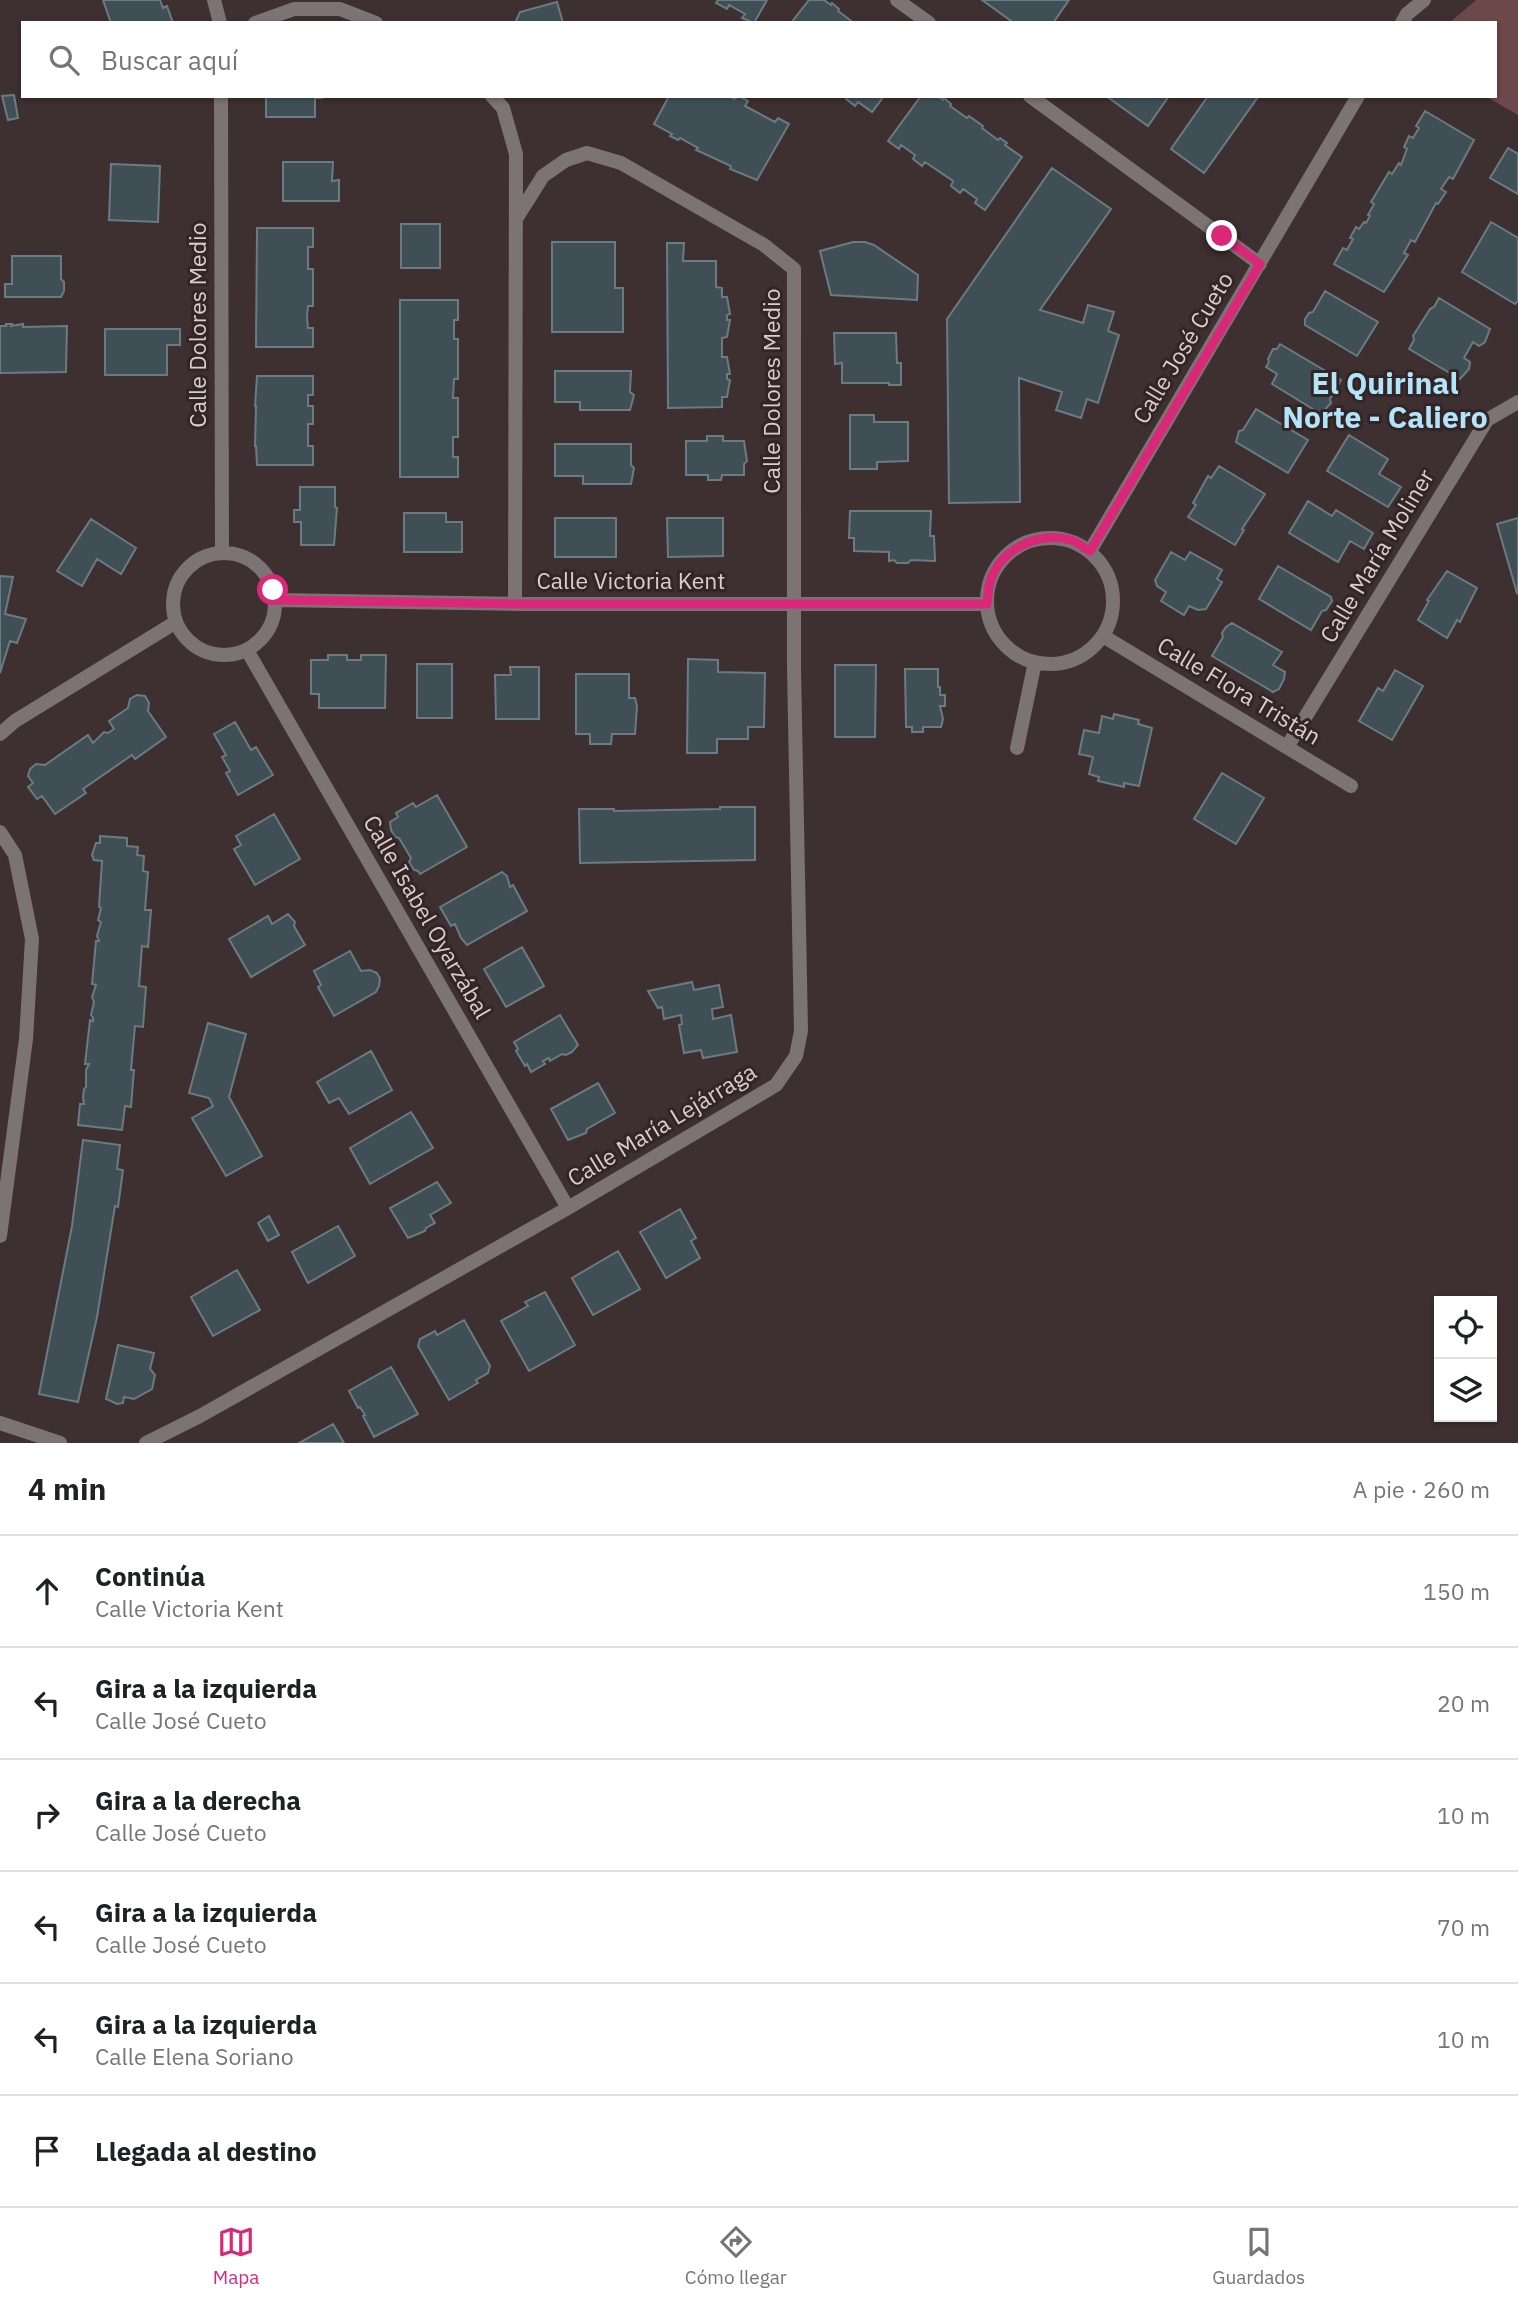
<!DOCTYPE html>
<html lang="es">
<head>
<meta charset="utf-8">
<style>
  body { margin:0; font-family:"IBM Plex Sans",sans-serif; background:#f2f2f2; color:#202124 }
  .controls { position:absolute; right:21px; bottom:21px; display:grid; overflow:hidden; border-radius:0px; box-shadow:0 2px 5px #0004 }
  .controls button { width:63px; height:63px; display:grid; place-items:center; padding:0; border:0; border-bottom:2px solid #e0e0e0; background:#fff; color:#202124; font:35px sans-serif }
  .stop { position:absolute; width:21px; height:21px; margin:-16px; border:5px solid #db2777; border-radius:50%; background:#fff }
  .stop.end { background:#db2777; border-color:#fff; box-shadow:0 2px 7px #0008 }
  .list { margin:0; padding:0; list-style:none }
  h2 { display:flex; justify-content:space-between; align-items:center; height:91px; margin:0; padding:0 28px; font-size:30px }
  h2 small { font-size:23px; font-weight:400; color:#757577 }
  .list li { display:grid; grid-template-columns:46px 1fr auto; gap:21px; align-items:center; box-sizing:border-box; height:112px; padding:0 28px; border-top:2px solid #e0e0e0 }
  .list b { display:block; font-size:26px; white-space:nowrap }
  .list p { margin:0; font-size:23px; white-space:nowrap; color:#757577 }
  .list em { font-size:23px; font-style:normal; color:#757577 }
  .icon { flex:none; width:38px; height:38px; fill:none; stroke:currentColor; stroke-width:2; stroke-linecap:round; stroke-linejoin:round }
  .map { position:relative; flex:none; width:1518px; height:1443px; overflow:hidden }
  .search { position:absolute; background:#fff; box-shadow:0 2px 5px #0004; left:21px; right:21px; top:21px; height:77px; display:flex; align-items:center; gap:18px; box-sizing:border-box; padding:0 24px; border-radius:0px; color:#757577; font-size:26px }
  .sheet { height:763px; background:#fff }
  nav { display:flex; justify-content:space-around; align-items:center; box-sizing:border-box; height:98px; border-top:2px solid #e0e0e0; background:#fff; font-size:19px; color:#757577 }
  nav a { display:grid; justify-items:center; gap:4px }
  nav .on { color:#db2777 }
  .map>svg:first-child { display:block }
  .green { fill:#6c484b }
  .building { fill:#404f56; stroke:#6b7b82; stroke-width:2 }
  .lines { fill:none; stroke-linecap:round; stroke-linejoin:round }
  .street { stroke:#7c7474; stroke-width:14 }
  .route { stroke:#db2777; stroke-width:9 }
  .labels { text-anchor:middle; stroke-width:6; stroke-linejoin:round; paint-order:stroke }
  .street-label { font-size:23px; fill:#d8cecf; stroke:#332526 }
  .district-label { font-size:30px; font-weight:bold; fill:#b2e5fa; stroke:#332526 }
</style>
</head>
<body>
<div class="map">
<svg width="1518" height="1443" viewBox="0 0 1518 1443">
  <rect width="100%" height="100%" fill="#3e2f30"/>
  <!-- green -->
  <path class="green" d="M1476 0H1518V115L1485 96H1495V23H1449Z"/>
  <!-- building -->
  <path class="building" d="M103 0H160L163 8 167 6 173 23H111Z
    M718 0H767L754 23 742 18 745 14 729 5 727 9 716 3Z
    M809 0H824L831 5 832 3 839 9 838 11 854 23H791Z
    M982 0H1069L1053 23H1014Z
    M557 2 563 23H515L520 12Z
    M14 95 18 118 8 120 2 96Z
    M266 96H322V98H315V117H266Z
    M669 96H729L734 99 739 96 748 101 745 106 775 122 778 118 789 124 757 180 730 169 731 166 696 150 698 148 680 138 678 140 670 136 672 134 654 124Z
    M847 96H884L872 112 858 102 855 106 846 99Z
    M921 96H937L943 100 944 98 951 104 950 106 967 118 969 116 983 126 982 128 998 140 1000 138 1007 143 1005 145 1022 157 985 210 975 203 977 199 963 189 960 193 951 186 953 181 925 162 922 166 913 159 915 155 901 145 899 149 888 141Z
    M1106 96H1169L1148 126Z
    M1208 96 1258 97 1204 173 1171 149Z
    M1425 111 1474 140 1453 179 1449 177 1441 189 1446 192 1438 204 1436 203 1415 242 1411 240 1404 253 1408 255 1384 292 1334 264 1343 248 1347 250 1353 239 1350 238 1356 227 1359 229 1364 222 1366 223 1370 216 1368 215 1374 204 1371 202 1389 172 1392 174 1399 163 1401 165 1407 149 1404 147 1409 136 1413 138 1419 128 1416 126Z
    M1508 148 1518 154V194L1490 178Z
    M283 162H333L332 181 339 180V201H283Z
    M111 164 160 166 158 222 109 220Z
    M1052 168 1111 209 1040 310 1083 323 1088 305 1114 312 1108 331 1119 335 1098 403 1087 399 1081 418 1056 410 1062 392 1019 378 1020 502 949 503 947 319Z
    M1491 222 1518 238V301L1515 304 1462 272Z
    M401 224H440V268H401Z
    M257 228H313V247H308V269H313V306H308L307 317 308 328H313V347H256Z
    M552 242H615V288H623V332H552Z
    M853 242H865L874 245 918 275 917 300 831 295 820 251Z
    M667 243H684L683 261H716V287L722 288V297H727L730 314 727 315V320H730L727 337 722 338V357H727L730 374H727V379L730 380 727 397H722V407L668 408Z
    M12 256H61V279L64 282V291L61 297H5V284H12Z
    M1325 291 1378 322 1357 356 1305 325V319L1309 313 1313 312Z
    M1439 298 1490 329 1485 342 1479 346 1473 342 1464 358 1470 362 1469 369 1460 379 1409 349 1414 340 1413 336 1430 309 1434 307Z
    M400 300H458V320H454V339H458V379H454L453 398H458V437H453V457H458V477H400Z
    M6 324H12L11 326 23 324V327L67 326 66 372 0 373V326H6Z
    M105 329H180V345H167V375H105Z
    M834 333H896L897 363H901V385H889V383H842V363L835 364Z
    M1280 344 1341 380 1330 399 1331 403 1321 414 1272 384 1277 374 1266 367 1269 362 1268 359 1273 349H1277Z
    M555 371H631L630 392 634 395 630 410H580V402H555Z
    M257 376H313V395H308V406H313V424H308V446H313V465H257L256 446H255L256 406H255Z
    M1256 409 1308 440 1288 473 1236 442 1239 431 1243 430Z
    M850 415H874V422H908V461L877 462V469H850Z
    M1349 435 1388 459 1379 474 1401 487 1388 507 1327 471Z
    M707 436H723V441H744L747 461 744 464V475H722L721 480H708V475H686V441H707Z
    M555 444H631V465L634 468 631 484H583V476H555Z
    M1219 466 1265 494 1242 529 1244 530 1235 545 1188 517 1196 505 1193 503 1208 476 1211 478Z
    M300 487H335V507L337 508 334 545H301V522H294V510H300Z
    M1308 501 1332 516 1336 510 1373 533 1364 549 1350 541 1338 562 1289 533Z
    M850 511H931L930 536H934L935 561 911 560 908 563H897L894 560 889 561V552L854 551V538H849Z
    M404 513H446V522H462V552H404Z
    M555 518H616V557H555Z
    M667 518H723V556L668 557Z
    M1518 518V592L1517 593 1497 524Z
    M91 519 136 548 121 574 97 559 82 586 57 571Z
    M1171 552 1185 560 1190 552 1222 570 1217 579 1222 582 1206 609 1198 610 1189 606 1184 615 1161 601 1166 592 1157 586 1155 580Z
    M1278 566 1331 597 1332 601 1326 610 1322 611 1311 630 1259 599Z
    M1447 571 1477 588 1460 622 1457 620 1447 638 1418 620 1429 601 1427 600Z
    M0 576 13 577 5 614 26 619 17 643 10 641 0 673Z
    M1232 623 1282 652 1273 665 1285 672 1284 679 1279 689 1273 692 1212 656 1223 637 1222 633 1226 627Z
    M328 655H347V660H361V655H386L385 708H319V694H311V660H328Z
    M688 659 718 660V672L765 673 764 727H748V739H717V753H687Z
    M417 664H452V718H417Z
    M835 665H876L875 737H835Z
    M510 667H539V719H496L495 675H511Z
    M905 669H938V687H940V695H945V706H940L943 719 941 727H923V732H912V727H906Z
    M1395 670 1423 686 1392 740 1359 721 1378 688 1383 691Z
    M576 674H629V698H635L637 706 635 734H612L611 744H590V734H576Z
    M137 695 145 696 149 703 148 711 166 737 135 759 132 755 83 789 86 793 55 814 42 796 37 799 28 787 33 783 28 776 30 769 36 764 45 765 88 735 93 743 104 732 108 733 114 729 109 721 128 708 130 699Z
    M1114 714 1139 720 1138 724 1152 728 1139 786 1124 783V787L1098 781 1099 777 1089 774 1093 757 1079 754 1084 730 1099 733 1102 716 1113 719Z
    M235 722 251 750 256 747 273 775 238 795 226 773 230 771 222 757 226 755 214 734Z
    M1222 773 1264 798 1236 844 1194 819Z
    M437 795 467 847 420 874 418 871 414 870 409 862 411 858 399 838 395 837 391 830 390 822 398 817 396 813 413 803 416 807Z
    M720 807H755V860L580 863 579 809H614V811L720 809Z
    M274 814 300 859 255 885 234 849 241 845 236 836Z
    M100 836 127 838V846L138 847 137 855 144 856 143 871 148 872 145 910H151L148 947 142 946 139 986 146 987 143 1027 135 1026 131 1070H134L131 1107 125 1106 122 1130 78 1125 80 1104H84L83 1097 84 1089 86 1087V1070L89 1064H85L90 1020 93 1021V1018L91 1015 94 1002 92 997 96 985 92 984 96 941H99L97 936 101 922 98 920 101 908 99 907 102 861 94 860 92 855 96 843H100Z
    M502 872 507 876 510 887 513 885 527 911 467 945 461 938 455 924 451 926 440 907Z
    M288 914 295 922 294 926 305 945 251 977 229 939 268 916 272 924Z
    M522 947 544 986 506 1007 484 969Z
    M350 951 361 971 370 970 377 973 380 979 379 986 376 992 334 1016 318 987 321 985 314 971Z
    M692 982 694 990 719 985 723 1007 712 1009 713 1019 731 1015 737 1052 703 1058 701 1050 684 1053 679 1025 682 1024 681 1015 664 1019 662 1007 658 1008 648 991Z
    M560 1015 578 1045 572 1052 566 1055 562 1054 550 1061 549 1058 543 1061 545 1064 531 1072 527 1064 525 1066 516 1051 518 1049 514 1042Z
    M208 1023 246 1034 229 1097 262 1156 226 1176 192 1118 213 1106 209 1098 189 1093Z
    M371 1051 392 1090 349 1114 339 1098 329 1103 317 1082Z
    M598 1083 615 1113 587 1129 586 1133 568 1140 551 1109Z
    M411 1112 433 1148 370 1184 350 1148Z
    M83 1140 120 1145 117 1169 123 1170 118 1207 115 1206 97 1317 78 1402 39 1394 72 1226Z
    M437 1182 451 1203 430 1215 435 1223 426 1228 425 1231 408 1238 390 1208Z
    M680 1209 696 1238 691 1241 700 1258 666 1278 640 1232Z
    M269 1216 279 1235 268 1241 258 1223Z
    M338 1226 355 1256 308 1283 292 1252Z
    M618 1251 640 1289 593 1315 572 1278Z
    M237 1270 260 1310 213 1336 191 1297Z
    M545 1292 575 1345 529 1371 501 1321 528 1306 525 1302Z
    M464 1320 490 1366 488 1373 476 1380 478 1383 449 1400 418 1346 420 1339 435 1331 437 1335Z
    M118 1345 154 1353 150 1369 155 1375 152 1389 134 1399 124 1397 123 1403 117 1404 106 1399Z
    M391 1367 418 1414 374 1437 363 1416 365 1415 360 1407 358 1408 349 1391Z
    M333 1424 344 1443H299Z"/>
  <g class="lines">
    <!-- street -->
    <path class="street" d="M214 0 220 23
      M897 0 929 23
      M255 23 294 9H340L376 23
      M1402 23 1407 14 1424 0
      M221 96 222 553
      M492 96 503 108 516 154 515 603
      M1030 96 1260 264
      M987 601a63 63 0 1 1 126 0a63 63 0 1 1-126 0Z
      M1090 551 1358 96
      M173 604a51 51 0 1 1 102 0a51 51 0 1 1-102 0Z
      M275 600 521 604H987
      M1103 636 1351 786
      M247 650 568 1208
      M0 734 15 721 176 622
      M1287 747 1487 420 1518 402
      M1017 748 1035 662
      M0 832 15 855 32 939 26 1039 0 1236
      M0 1423 60 1443
      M146 1443 200 1416 568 1208 776 1085 796 1056 801 1031 794 668V269L764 245 621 163 587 153 566 160 543 176 516 219"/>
  </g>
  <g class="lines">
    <!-- route -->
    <path class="route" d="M273 590 275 600 521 604H987C988 597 988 589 990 582 1000 549 1038 531 1071 540 1077 542 1084 548 1090 551L1260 264 1222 236"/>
  </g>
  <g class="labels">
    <!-- street labels -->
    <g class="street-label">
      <text transform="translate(198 325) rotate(-90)" y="8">Calle Dolores Medio</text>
      <text transform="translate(1183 348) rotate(-59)" y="8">Calle José Cueto</text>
      <text transform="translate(772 391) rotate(-90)" y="8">Calle Dolores Medio</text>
      <text transform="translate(1377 556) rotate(-59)" y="8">Calle María Moliner</text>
      <text x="631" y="589">Calle Victoria Kent</text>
      <text transform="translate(1239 691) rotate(31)" y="8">Calle Flora Tristán</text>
      <text transform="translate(427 917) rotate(60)" y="8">Calle Isabel Oyarzábal</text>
      <text transform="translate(662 1125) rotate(-31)" y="8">Calle María Lejárraga</text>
    </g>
    <!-- district labels -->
    <g class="district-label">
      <text x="1385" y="394">El Quirinal<tspan x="1385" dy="34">Norte - Caliero</tspan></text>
    </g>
  </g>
</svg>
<div class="controls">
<button><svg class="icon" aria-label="locate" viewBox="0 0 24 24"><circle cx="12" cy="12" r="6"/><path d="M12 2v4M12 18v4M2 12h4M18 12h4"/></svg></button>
<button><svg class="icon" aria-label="layers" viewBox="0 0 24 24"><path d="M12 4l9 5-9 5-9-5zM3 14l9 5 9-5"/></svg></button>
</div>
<div class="stop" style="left:273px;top:590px"></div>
<div class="stop end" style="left:1222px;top:236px"></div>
<div class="search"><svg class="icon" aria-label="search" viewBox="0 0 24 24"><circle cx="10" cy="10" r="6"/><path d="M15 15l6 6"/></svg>Buscar aquí</div>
</div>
<section class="sheet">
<h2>4 min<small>A pie · 260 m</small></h2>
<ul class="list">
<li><svg class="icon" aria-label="ahead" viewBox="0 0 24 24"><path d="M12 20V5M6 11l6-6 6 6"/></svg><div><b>Continúa</b><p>Calle Victoria Kent</p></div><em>150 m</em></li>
<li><svg class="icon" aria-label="left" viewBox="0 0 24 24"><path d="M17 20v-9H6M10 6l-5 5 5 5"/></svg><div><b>Gira a la izquierda</b><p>Calle José Cueto</p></div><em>20 m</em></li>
<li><svg class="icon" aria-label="right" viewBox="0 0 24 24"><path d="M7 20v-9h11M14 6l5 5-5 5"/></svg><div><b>Gira a la derecha</b><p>Calle José Cueto</p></div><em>10 m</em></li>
<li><svg class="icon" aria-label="left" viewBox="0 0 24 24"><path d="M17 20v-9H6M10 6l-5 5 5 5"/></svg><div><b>Gira a la izquierda</b><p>Calle José Cueto</p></div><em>70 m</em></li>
<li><svg class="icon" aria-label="left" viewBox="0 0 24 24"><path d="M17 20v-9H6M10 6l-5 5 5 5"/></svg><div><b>Gira a la izquierda</b><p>Calle Elena Soriano</p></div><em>10 m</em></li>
<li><svg class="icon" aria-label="arrive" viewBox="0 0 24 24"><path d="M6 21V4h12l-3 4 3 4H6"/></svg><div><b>Llegada al destino</b></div></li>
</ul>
</section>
<nav>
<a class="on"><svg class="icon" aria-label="map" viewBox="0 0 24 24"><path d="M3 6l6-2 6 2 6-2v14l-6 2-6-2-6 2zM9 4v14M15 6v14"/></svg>Mapa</a>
<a><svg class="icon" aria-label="directions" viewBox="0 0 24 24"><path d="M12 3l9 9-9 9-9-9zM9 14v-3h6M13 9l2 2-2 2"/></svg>Cómo llegar</a>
<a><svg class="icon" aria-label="saved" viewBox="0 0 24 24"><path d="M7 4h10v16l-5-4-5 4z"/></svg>Guardados</a>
</nav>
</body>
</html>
